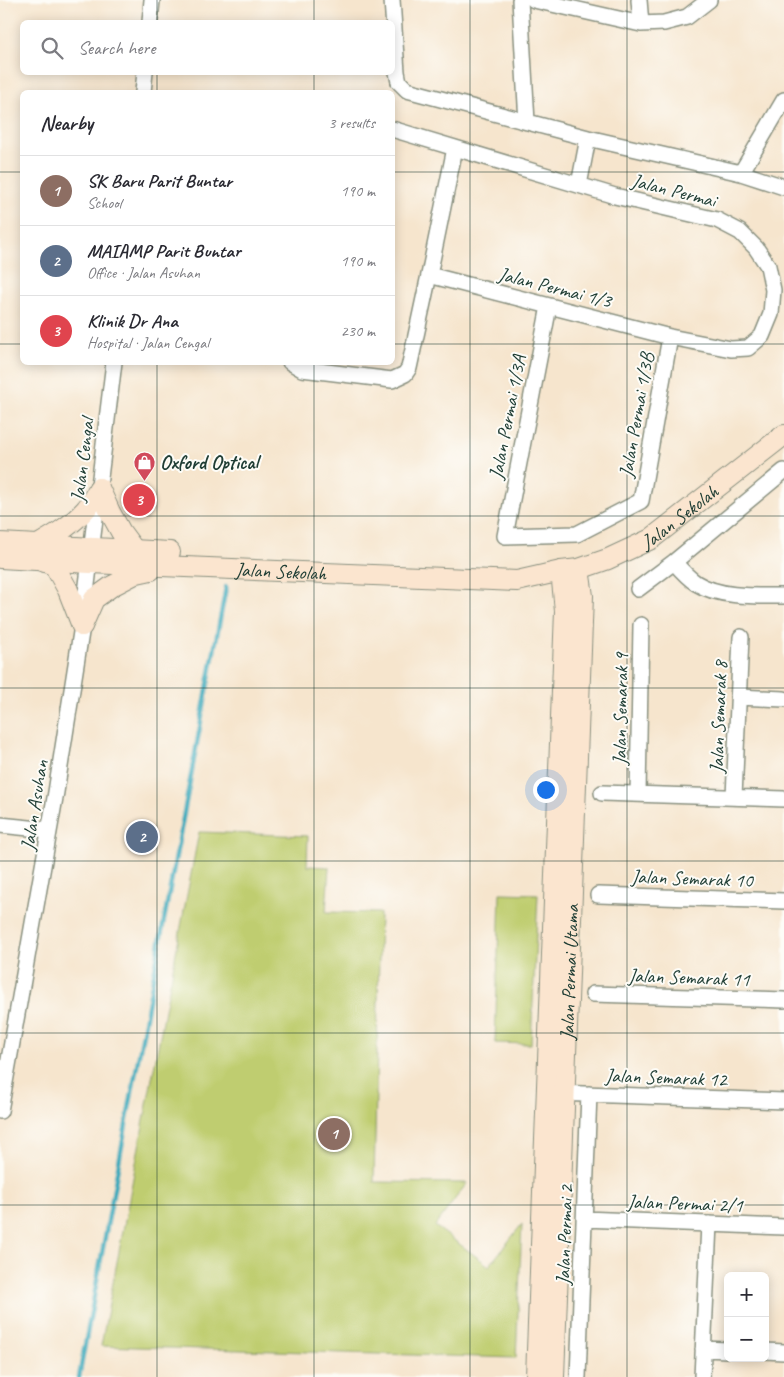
<!DOCTYPE html>
<html lang="en">
<head>
<meta charset="utf-8">
<style>
  body { margin:0; font-family:Caveat,sans-serif; background:#f2f2f3; color:#2b2b33 }
  .controls { position:absolute; right:15px; bottom:15px; display:grid; overflow:hidden; border-radius:8px; box-shadow:0 2px 12px #0003 }
  .controls button { width:45px; height:45px; display:grid; place-items:center; padding:0; border:0; border-bottom:1px solid #e1e1e2; background:#fff; color:#2b2b33; font:25px sans-serif }
  .you { position:absolute; left:545px; top:789px; width:18px; height:18px; margin:-12px; border:4px solid #fff; border-radius:50%; background:#1a73e8; box-shadow:0 0 0 8px #1a73e833 }
  .badge { display:grid; place-items:center; width:32px; height:32px; border-radius:50%; background:#b45309; color:#fff; font-size:16px; font-weight:700 }
  .pin { position:absolute; translate:-50% -50%; border:2px solid #fff; box-shadow:0 1px 5px #0006 }
  .list { margin:0; padding:0; list-style:none }
  h2 { display:flex; justify-content:space-between; align-items:center; height:65px; margin:0; padding:0 20px; font-size:21px }
  h2 small { font-size:16px; font-weight:400; color:#7c7c81 }
  .list li { display:grid; grid-template-columns:32px 1fr auto; gap:15px; align-items:center; box-sizing:border-box; height:70px; padding:0 20px; border-top:1px solid #e1e1e2 }
  .list b { display:block; font-size:19px; white-space:nowrap }
  .list p { margin:0; font-size:16px; white-space:nowrap; color:#7c7c81 }
  .list em { font-size:16px; font-style:normal; color:#7c7c81 }
  .icon { flex:none; width:28px; height:28px; fill:none; stroke:currentColor; stroke-width:2; stroke-linecap:round; stroke-linejoin:round }
  .map { position:relative; flex:none; width:784px; height:1377px; overflow:hidden }
  .search { position:absolute; background:#fff; box-shadow:0 2px 12px #0003; left:20px; top:20px; width:375px; height:55px; display:flex; align-items:center; gap:12px; box-sizing:border-box; padding:0 18px; border-radius:8px; color:#7c7c81; font-size:19px }
  .panel { position:absolute; background:#fff; box-shadow:0 2px 12px #0003; left:20px; top:90px; width:375px; height:275px; border-radius:8px }
  .map>svg:first-child { display:block }
  .green { fill:#bfcd6f; stroke:#6f8552 }
  .lines { fill:none; stroke-linecap:round; stroke-linejoin:round }
  .stream { stroke:#3daabc; stroke-width:4.5 }
  .street-casing { stroke:#8a9180; stroke-width:18 }
  .secondary-casing { stroke:#8a9180; stroke-width:22 }
  .street { stroke:#fff; stroke-width:15 }
  .secondary { stroke:#fbe5cf; stroke-width:20 }
  .grid { fill:none; stroke:#1f3d34; stroke-width:1; stroke-opacity:0.55 }
  .labels { text-anchor:middle; stroke-width:4; stroke-linejoin:round; paint-order:stroke }
  .street-label { font-size:20px; fill:#1f3d34; stroke:#fdfcf7 }
  .poi-label { font-size:20px; font-weight:bold; fill:#1f3d34; stroke:#fdfcf7; text-anchor:start }
</style>
</head>
<body>
<div class="map">
<svg width="784" height="1377" viewBox="0 0 784 1377">
  <rect width="100%" height="100%" fill="#fdfcf7"/>
  <filter id="ink" filterUnits="userSpaceOnUse"><feTurbulence type="fractalNoise" baseFrequency=".02" numOctaves="2"/><feDisplacementMap in="SourceGraphic" scale="10" xChannelSelector="R" yChannelSelector="G"/><feConvolveMatrix kernelMatrix="1 2 1 2 8 2 1 2 1" color-interpolation-filters="sRGB"/></filter>
  <filter id="wash" filterUnits="userSpaceOnUse"><feTurbulence type="fractalNoise" baseFrequency=".0096" numOctaves="4" result="noise"/><feDisplacementMap in="SourceGraphic" scale="20" xChannelSelector="R" yChannelSelector="G"/><feGaussianBlur stdDeviation="1.12" result="paint"/><feColorMatrix in="noise" values="0 0 0 0 0 0 0 0 0 0 0 0 0 0 0 0 0 1.4 0 .05"/><feComposite in="paint" operator="in"/></filter>
  <g filter="url(#wash)">
    <rect width="100%" height="100%" fill="#f6e5cd"/>
    <!-- green -->
    <path class="green" d="M199 832 308 836 307 866 329 867 326 912 380 913 374 1182 467 1183 435 1226 489 1266 522 1224 516 1358 101 1346Z
      M500 893 538 894 531 1044 495 1043Z"/>
    <g class="lines">
      <!-- stream -->
      <path class="stream" d="M79 1377 226 587"/>
    </g>
  </g>
  <g filter="url(#ink)">
    <g class="lines">
      <defs>
        <path id="street" d="M392 0 397 72 399 82 407 90 588 138 741 173 784 187
          M520 0 527 122
          M534 0 641 24 664 23 687 17 709 0
          M639 0 641 24
          M150 22 152 0
          M143 92 145 72
          M392 129 615 196 717 220 740 232 756 248 768 266 773 290 771 314 762 336 748 348 731 349 670 337 429 275
          M741 173 784 100
          M579 185 588 138
          M549 306 505 536 577 534 641 501 670 337
          M290 362 302 369 392 380 405 374 409 368 429 275 455 148
          M674 562C681 570 688 578 696 583 720 598 757 596 784 596
          M638 589 674 562 784 471
          M738 697 784 699
          M602 793 784 799
          M638 794 641 625
          M734 797 741 637
          M0 825 49 830
          M598 895 784 901
          M593 994 784 1000
          M555 1093 784 1101
          M0 1111 56 792 82 626 114 362
          M584 1219 784 1227
          M703 1349 728 1350
          M765 1351 784 1352
          M578 1377 589 1094
          M702 1377 709 1224"/>
        <g id="secondary">
          <path d="M99 488 110 512 121 532 135 551"/>
          <path d="M0 543 170 552"/>
          <path d="M38 545C55 535 72 525 86 509 91 503 95 495 99 488"/>
          <path id="s1" d="M0 558 90 563 517 581 561 571 579 569 608 559 651 539 784 435"/>
          <path d="M39 560 54 565 68 590 82 626"/>
          <path d="M82 626 94 599 112 586 137 573 151 570"/>
          <path d="M536 1377 565 611 561 571"/>
          <path id="s2" d="M554 1377 583 596 579 569"/>
        </g>
      </defs>
      <!-- street casing -->
      <use href="#street" class="street-casing"/>
      <!-- secondary casing -->
      <use href="#secondary" class="secondary-casing"/>
      <!-- street -->
      <use href="#street" class="street"/>
      <!-- secondary -->
      <use href="#secondary" class="secondary"/>
    </g>
  </g>
  <!-- grid -->
  <path class="grid" d="M157 0V22M314 0V22M470 0V1377M627 0V1377M157 72V92M314 72V92M0 172H22M392 172H784M0 344H22M392 344H784M157 362V1377M314 362V1377M0 516H784M0 688H784M0 861H784M0 1033H784M0 1205H784"/>
  <!-- icons -->
  <defs>
    <symbol id="shop-pin" viewBox="-11 -11 22 30"><path d="M0 17L-7.5 6A9.5 9.5 0 1 1 7.5 6Z" fill="#d1495b" stroke="#fdfcf7"/><path d="M-5-2.5h2.3a2.7 3.5 0 0 1 5.4 0H5L5.5 6h-11ZM-1.5-2.5h3a1.5 2.3 0 0 0-3 0Z" fill="#fff"/></symbol>
  </defs>
  <g fill-rule="evenodd">
    <use href="#shop-pin" x="132" y="450" width="25" height="34"/>
  </g>
  <g class="labels">
    <!-- street labels -->
    <g class="street-label">
      <text transform="translate(674 190) rotate(14)" y="7">Jalan Permai</text>
      <text transform="translate(555 287) rotate(14)" y="7">Jalan Permai 1/3</text>
      <text transform="translate(636 415) rotate(-80)" y="7">Jalan Permai 1/3B</text>
      <text transform="translate(507 417) rotate(-79)" y="7">Jalan Permai 1/3A</text>
      <text transform="translate(82 460) rotate(-83)" y="7">Jalan Cengal</text>
      <text dy="7" stroke="none"><textPath href="#s1" startOffset="695">Jalan Sekolah</textPath></text>
      <text dy="7" stroke="none"><textPath href="#s1" startOffset="281">Jalan Sekolah</textPath></text>
      <text transform="translate(620 709) rotate(-89)" y="7">Jalan Semarak 9</text>
      <text transform="translate(718 717) rotate(-88)" y="7">Jalan Semarak 8</text>
      <text transform="translate(34 805) rotate(-81)" y="7">Jalan Asuhan</text>
      <text transform="translate(692 878) rotate(2)" y="7">Jalan Semarak 10</text>
      <text dy="7" stroke="none"><textPath href="#s2" startOffset="405">Jalan Permai Utama</textPath></text>
      <text transform="translate(689 977) rotate(2)" y="7">Jalan Semarak 11</text>
      <text transform="translate(666 1077) rotate(2)" y="7">Jalan Semarak 12</text>
      <text transform="translate(685 1203) rotate(2)" y="7">Jalan Permai 2/1</text>
      <text transform="translate(564 1235) rotate(-88)" y="7">Jalan Permai 2</text>
    </g>
    <!-- poi labels -->
    <g class="poi-label">
      <text x="160" y="469">Oxford Optical</text>
    </g>
  </g>
</svg>
<div class="controls">
<button>+</button>
<button>−</button>
</div>
<div class="you"></div>
<div class="pin badge" style="left:334px;top:1134px;background:#8d6e63">1</div>
<div class="pin badge" style="left:142px;top:837px;background:#5c6f8a">2</div>
<div class="pin badge" style="left:139px;top:500px;background:#e0444e">3</div>
<div class="search"><svg class="icon" aria-label="search" viewBox="0 0 24 24"><circle cx="10" cy="10" r="6"/><path d="M15 15l6 6"/></svg>Search here</div>
<section class="panel">
<h2>Nearby<small>3 results</small></h2>
<ul class="list">
<li><span class="badge" style="background:#8d6e63">1</span><div><b>SK Baru Parit Buntar</b><p>School</p></div><em>190 m</em></li>
<li><span class="badge" style="background:#5c6f8a">2</span><div><b>MAIAMP Parit Buntar</b><p>Office · Jalan Asuhan</p></div><em>190 m</em></li>
<li><span class="badge" style="background:#e0444e">3</span><div><b>Klinik Dr Ana</b><p>Hospital · Jalan Cengal</p></div><em>230 m</em></li>
</ul>
</section>
</div>
</body>
</html>
